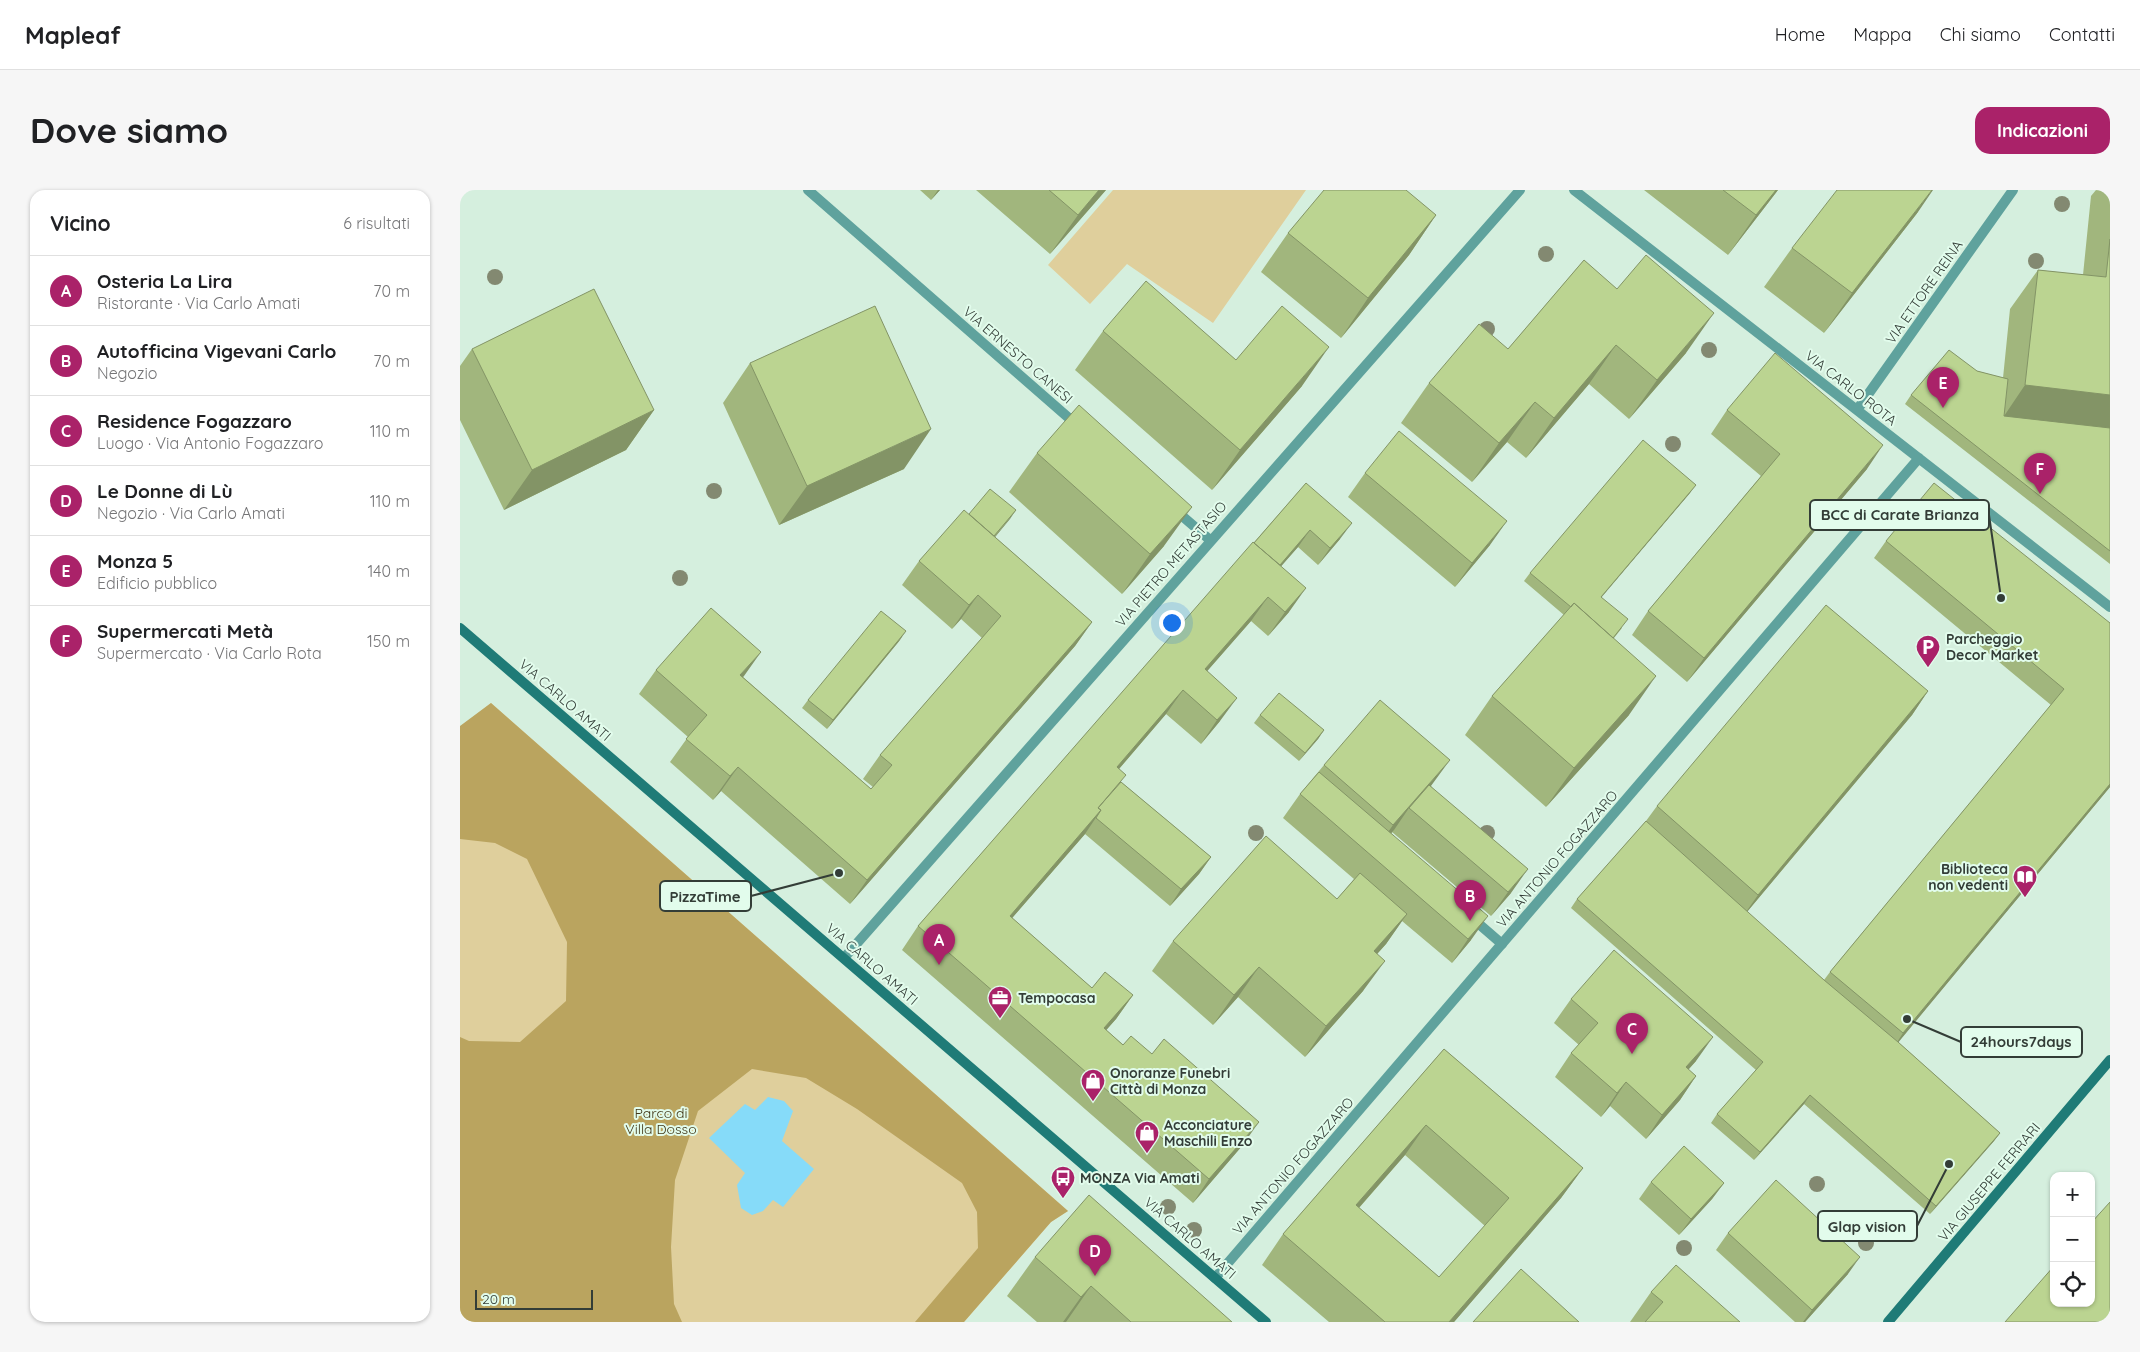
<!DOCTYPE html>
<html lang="it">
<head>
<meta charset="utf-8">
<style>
  body { margin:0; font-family:Quicksand,sans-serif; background:#f6f6f6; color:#202124 }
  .controls { position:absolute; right:15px; bottom:15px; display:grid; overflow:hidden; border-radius:10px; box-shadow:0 1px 4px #0004 }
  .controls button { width:45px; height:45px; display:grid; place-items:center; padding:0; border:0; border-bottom:1px solid #e0e0e0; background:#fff; color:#202124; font:25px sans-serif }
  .scale { position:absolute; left:15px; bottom:12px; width:118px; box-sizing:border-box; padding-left:5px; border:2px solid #333d37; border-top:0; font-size:14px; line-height:18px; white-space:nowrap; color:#333d37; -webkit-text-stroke:4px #e2fcec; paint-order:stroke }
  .you { position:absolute; left:711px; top:432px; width:18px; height:18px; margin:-12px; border:4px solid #fff; border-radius:50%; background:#1a73e8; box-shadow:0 0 0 8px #1a73e833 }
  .badge { display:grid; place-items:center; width:32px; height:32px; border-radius:50%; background:#aa2269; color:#fff; font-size:16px; font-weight:700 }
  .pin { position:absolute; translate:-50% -41px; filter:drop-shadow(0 1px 2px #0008) }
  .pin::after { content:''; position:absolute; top:26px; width:18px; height:15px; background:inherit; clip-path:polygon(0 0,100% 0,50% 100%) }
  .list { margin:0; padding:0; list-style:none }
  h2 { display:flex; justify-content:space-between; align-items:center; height:65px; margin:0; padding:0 20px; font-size:21px }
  h2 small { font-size:16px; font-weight:400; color:#757577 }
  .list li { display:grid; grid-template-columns:32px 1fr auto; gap:15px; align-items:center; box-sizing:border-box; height:70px; padding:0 20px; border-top:1px solid #e0e0e0 }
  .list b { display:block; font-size:19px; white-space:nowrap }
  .list p { margin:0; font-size:16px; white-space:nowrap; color:#757577 }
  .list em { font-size:16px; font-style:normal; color:#757577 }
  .icon { flex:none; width:28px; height:28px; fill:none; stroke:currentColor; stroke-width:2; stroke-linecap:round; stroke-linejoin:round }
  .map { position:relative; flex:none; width:1650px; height:1132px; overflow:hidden; border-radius:15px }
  header { display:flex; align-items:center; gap:30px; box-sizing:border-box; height:70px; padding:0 25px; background:#fff; border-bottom:1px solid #e0e0e0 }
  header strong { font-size:24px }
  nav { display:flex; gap:28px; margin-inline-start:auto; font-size:18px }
  .intro { display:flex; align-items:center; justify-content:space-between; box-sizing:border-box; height:120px; padding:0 30px }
  h1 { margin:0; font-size:35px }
  .button { padding:12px 22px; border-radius:15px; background:#aa2269; color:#fff; font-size:18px; font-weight:700 }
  main { display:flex; gap:30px; padding:0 30px }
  aside { flex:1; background:#fff; border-radius:15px; box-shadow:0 1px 4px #0004 }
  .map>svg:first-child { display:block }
  .green { fill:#dfcf9c }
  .forest { fill:#baa45f }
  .water { fill:#86dbf9 }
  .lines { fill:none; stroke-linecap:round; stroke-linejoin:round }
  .lane { stroke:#5fa29d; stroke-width:10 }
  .street { stroke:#5fa29d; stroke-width:10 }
  .secondary { stroke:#1f7b77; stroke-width:10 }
  .tree { fill:#838971 }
  .wall { fill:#a1b67d; fill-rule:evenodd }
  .shaded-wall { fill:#839466 }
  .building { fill:#bbd491; stroke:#839466; fill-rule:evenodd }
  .labels { text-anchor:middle; stroke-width:4; stroke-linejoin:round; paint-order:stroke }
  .street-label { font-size:14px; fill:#333d37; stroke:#e2fcec }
  .poi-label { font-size:14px; font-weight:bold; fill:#333d37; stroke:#e2fcec; text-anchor:start }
  .park-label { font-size:14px; fill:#403617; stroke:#e2fcec }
  .leader { fill:none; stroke:#333d37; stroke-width:2 }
  .callout-dot { fill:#333d37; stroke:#e2fcec; stroke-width:2 }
  .callout { fill:#e2fcec; stroke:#333d37; stroke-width:2 }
  .callout-label { font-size:15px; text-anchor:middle; font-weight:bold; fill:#333d37 }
</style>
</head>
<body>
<header>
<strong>Mapleaf</strong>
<nav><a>Home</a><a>Mappa</a><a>Chi siamo</a><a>Contatti</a></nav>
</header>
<div class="intro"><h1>Dove siamo</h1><a class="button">Indicazioni</a></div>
<main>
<aside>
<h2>Vicino<small>6 risultati</small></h2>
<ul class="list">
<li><span class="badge">A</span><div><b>Osteria La Lira</b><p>Ristorante · Via Carlo Amati</p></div><em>70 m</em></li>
<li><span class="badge">B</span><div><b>Autofficina Vigevani Carlo</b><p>Negozio</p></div><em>70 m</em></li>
<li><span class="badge">C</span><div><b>Residence Fogazzaro</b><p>Luogo · Via Antonio Fogazzaro</p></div><em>110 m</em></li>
<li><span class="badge">D</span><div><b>Le Donne di Lù</b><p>Negozio · Via Carlo Amati</p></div><em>110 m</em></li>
<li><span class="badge">E</span><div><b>Monza 5</b><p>Edificio pubblico</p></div><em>140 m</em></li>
<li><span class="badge">F</span><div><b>Supermercati Metà</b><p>Supermercato · Via Carlo Rota</p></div><em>150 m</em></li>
</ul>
</aside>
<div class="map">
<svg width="1650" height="1132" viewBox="0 0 1650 1132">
  <rect width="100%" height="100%" fill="#d5efde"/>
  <!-- green -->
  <path class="green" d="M653 0H846L753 133 667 74 630 114 588 75Z
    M31 513 608 1021 591 1032 504 1132H0V537Z"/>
  <!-- forest -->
  <path class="forest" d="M31 513 608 1021 591 1032 504 1132H455L518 1058 517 1022 502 993 397 919 346 888 292 879 238 921 215 990 211 1057 214 1114 222 1132H0V847L9 851 60 852 106 811 107 752 67 669 35 653 0 649V536Z"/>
  <!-- water -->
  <path class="water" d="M308 907 324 911 333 921 322 951 354 979 323 1017 313 1010 303 1021 292 1025 281 1018 277 995 285 983 249 948 285 914 295 920Z"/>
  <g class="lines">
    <!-- lane -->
    <path class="lane" d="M1012 728 1042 754"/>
    <!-- street -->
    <path class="street" d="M348 0 618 236
      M1114 0 1650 417
      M1397 220 1553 0
      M714 319 750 350
      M384 768 1060 0
      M755 1088 1459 268"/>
    <!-- secondary -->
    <path class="secondary" d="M0 438 806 1132
      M1428 1132 1650 870"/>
  </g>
  <!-- trees -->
  <g class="tree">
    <circle cx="1602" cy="14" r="8"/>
    <circle cx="1086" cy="64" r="8"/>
    <circle cx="1576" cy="71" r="8"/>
    <circle cx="35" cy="87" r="8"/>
    <circle cx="1027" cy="139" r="8"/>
    <circle cx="1249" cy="160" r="8"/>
    <circle cx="1213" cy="254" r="8"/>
    <circle cx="254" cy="301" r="8"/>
    <circle cx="220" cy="388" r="8"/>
    <circle cx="796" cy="643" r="8"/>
    <circle cx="1027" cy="643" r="8"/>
    <circle cx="1357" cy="994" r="8"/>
    <circle cx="708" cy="1017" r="8"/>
    <circle cx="734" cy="1040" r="8"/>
    <circle cx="1406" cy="1053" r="8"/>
    <circle cx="1224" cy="1058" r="8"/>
  </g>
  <!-- wall -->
  <path class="wall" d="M460 0H480L471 10Z
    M516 0H646L590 64Z
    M1184 0H1318L1268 65Z
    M1636 0H1650V374L1445 214 1451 205 1517 181 1543 188 1550 119 1578 80 1623 85 1631 6Z
    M1458 22 1364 143 1304 97 1332 58Z
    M976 25 949 65 881 148 801 82 828 43Z
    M1124 70 1226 163 1169 229 1129 194 1066 268 1047 252 1012 292 941 233 969 193 1048 159Z
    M643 141 776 170 842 196 752 300 615 180Z
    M12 159 194 220 166 260 44 320 0 230V176Z
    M290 173 444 279 319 335 263 213Z
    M1267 220 1407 279 1227 492 1172 445 1188 421 1301 286 1251 244Z
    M577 263 704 356 662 404 549 302Z
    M905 283 1030 355 995 397 888 307Z
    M846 293 880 349 858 375 838 357 821 376 829 422 808 446 791 431 747 481 760 531 741 554 706 524 659 579 661 592 751 667 739 684 710 716 625 644 552 728 632 798 673 805 656 829 646 840 782 956 733 1013 442 760 458 736Z
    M1230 303 1141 407 1162 438 1154 448 1169 525 1086 617 1005 545 1032 506 1104 425 1064 391 1070 383Z
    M556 320 535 347 632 432 615 456 390 714 261 601 253 610 210 572 228 547 179 504 196 480 283 487 411 599 413 597 403 589 420 565 522 448 501 429 492 439 442 395 459 371 509 324Z
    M1426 351 1650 433V597L1438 852 1540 943 1534 951 1470 1024 1344 914 1294 970 1251 933 1257 924 1296 880 1111 718 1117 709 1186 631 1197 616 1468 501 1452 525 1287 722 1364 790 1370 782 1591 515 1414 368Z
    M440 450 367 539 342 518 348 510Z
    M800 525 864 540 858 549 839 571 794 533Z
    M864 575 971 596 1051 703 1031 726 932 642 934 640 931 643 1011 750 992 773 942 731 926 754 917 764 903 801 845 867 778 807 753 835 692 781 713 751 877 709 894 689 823 628 840 604Z
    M1111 809 1236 871 1228 880 1236 886 1220 910 1186 949 1150 916 1141 927 1095 887 1111 863 1119 855 1094 833Z
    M984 859 1123 978 1101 1008 994 1132H869L802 1075 823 1044ZM945 965 1025 1036 979 1087 899 1018Z
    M1191 992 1264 993 1252 1009 1219 1045 1179 1009Z
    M1268 1043 1388 1084 1345 1132H1335L1256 1060Z
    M575 1067 772 1132H577L547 1106Z
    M1191 1102 1280 1132H1170Z"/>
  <!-- shaded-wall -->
  <path class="shaded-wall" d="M478 0H480L471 10Z
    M639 0H646L590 64 618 25Z
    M1316 0H1318L1268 65 1296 25Z
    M1472 0H1473L1458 22 1364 143 1392 103Z
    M976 25 949 65 881 148 908 108Z
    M1254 123 1226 163 1169 229 1197 190Z
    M1156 155 1129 194 1066 268 1094 228Z
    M869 157 842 196 752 300 780 260Z
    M1565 195 1650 205V239L1538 235Z
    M1075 212 1047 252 1012 292 1039 253Z
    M194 220 166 260 44 320 72 280Z
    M471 239 444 279 319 335 347 296Z
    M1423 255 1407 279 1227 492 1244 468Z
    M1236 295 1230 303 1135 415 1141 407Z
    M732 317 704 356 662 404 690 364Z
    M556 320 550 329 526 358 532 350Z
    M1047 331 1030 355 995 397 1012 373Z
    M892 333 880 349 858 375 870 358Z
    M850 340 838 357 802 398 814 382Z
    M846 398 829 422 808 446 825 422Z
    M518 405 501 429 492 439 509 415Z
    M808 407 791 431 728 503 745 479Z
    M632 432 615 456 390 714 407 690Z
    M446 441 440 450 367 539 373 530Z
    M301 462 284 486 264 509 280 485Z
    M1196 486 1169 525 1086 617 1114 578Z
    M723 500 706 524 640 601 657 577Z
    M1468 501 1452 525 1281 729 1298 705Z
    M777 508 760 531 741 554 757 530Z
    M864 540 858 549 839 571 845 563Z
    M990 570 968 600 949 618 934 640 912 665 933 635Z
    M278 577 261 601 253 610 270 586Z
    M1650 594V597L1432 860 1443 843Z
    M641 620 625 644 533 750 550 726Z
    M751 667 739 684 710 716 721 699Z
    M1068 679 1051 703 1031 726 1048 702Z
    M947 724 926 754 892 792 914 761Z
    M1028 726 1011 750 992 773 1008 749Z
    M925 771 903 801 845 867 866 836Z
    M799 777 778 807 753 835 774 805Z
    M673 805 656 829 627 862 644 838Z
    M1253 847 1236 871 1209 901 1226 877Z
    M1236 886 1220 910 1186 949 1202 925Z
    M1166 892 1150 916 1141 927 1157 903Z
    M1350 905 1344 914 1294 970 1300 962Z
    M799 932 782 956 733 1013 749 989Z
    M966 935 945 965 875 1045 896 1015Z
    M1540 943 1534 951 1470 1024 1476 1016Z
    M1123 978 1101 1008 994 1132H989Z
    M1264 993 1252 1009 1219 1045 1231 1029Z
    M1400 1067 1388 1084 1345 1132H1343L1352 1120Z
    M631 1096 606 1132H603L621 1107Z"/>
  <!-- building -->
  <path class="building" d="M589 0H639L618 25Z
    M864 0H946L976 25 908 108 828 43Z
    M1263 0H1316L1296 25Z
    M1377 0H1472L1392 103 1332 58Z
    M1650 49V205L1565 195 1578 80 1646 87Z
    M1186 65 1254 123 1197 190 1156 155 1094 228 1075 212 1039 253 969 193 1019 134 1048 159 1124 70 1157 99Z
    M686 91 776 170 822 116 869 157 780 260 643 141Z
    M134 99 194 220 72 280 12 159Z
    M415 116 471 239 347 296 290 173Z
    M1489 160 1517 181 1548 189 1544 226 1650 238V361L1451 205Z
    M1315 163 1423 255 1244 468 1188 421 1320 264 1267 220Z
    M619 215 732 317 690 364 577 263Z
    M939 241 1047 331 1012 373 905 283Z
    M1183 250 1236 295 1141 407 1168 429 1153 448 1114 413 1111 417 1070 383Z
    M846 293 892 333 870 358 850 340 820 375 794 353Z
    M1474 293 1650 433V594L1443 843 1370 782 1604 499 1426 351Z
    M530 299 556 320 534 346 509 324Z
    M504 320 632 432 407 690 278 577 270 586 226 549 247 525 196 480 251 418 301 462 280 485 411 599 432 575 420 565 541 426 518 405 509 415 459 371Z
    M793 352 846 398 825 422 808 407 745 479 777 508 757 530 723 500 657 577 666 585 638 618 641 620 550 726 632 798 645 782 673 805 644 838 663 855 671 846 692 864 704 849 799 932 749 989 458 736Z
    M1114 413 1196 486 1114 578 1032 506Z
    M1366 415 1468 501 1298 705 1197 616Z
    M421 421 446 441 373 530 348 510Z
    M819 503 864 540 845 563 800 525Z
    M920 510 990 570 933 635 864 575Z
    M859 582 1028 726 1008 749 840 604Z
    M661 592 751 667 721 699 636 628 641 620 638 618Z
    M969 595 1068 679 1048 702 949 618Z
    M1186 631 1364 790 1438 852 1540 943 1476 1016 1350 905 1300 962 1257 924 1303 872 1117 709Z
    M806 646 877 709 900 683 947 724 914 761 925 771 866 836 799 777 774 805 713 751Z
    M1154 760 1253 847 1226 877 1236 886 1202 925 1166 892 1157 903 1111 863 1138 833 1111 809Z
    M984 859 1123 978 989 1132H925L823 1044ZM966 935 1049 1008 979 1087 896 1015Z
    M1224 956 1264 993 1231 1029 1191 992Z
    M1316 990 1400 1067 1352 1120 1268 1043Z
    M629 1005 772 1132H671L631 1096 621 1107 575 1067Z
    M1650 1012V1132H1545L1594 1076V1113H1631V1033Z
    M1216 1075 1280 1132H1185L1203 1112 1191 1102Z
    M1061 1079 1119 1132H1013Z"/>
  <!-- icons -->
  <defs>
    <symbol id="parking-pin" viewBox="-11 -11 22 30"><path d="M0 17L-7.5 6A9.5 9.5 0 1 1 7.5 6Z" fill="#aa2269" stroke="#e2fcec"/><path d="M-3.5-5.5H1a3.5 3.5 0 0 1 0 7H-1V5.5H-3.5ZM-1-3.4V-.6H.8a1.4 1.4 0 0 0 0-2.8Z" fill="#fff"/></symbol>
    <symbol id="library-pin" viewBox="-11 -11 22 30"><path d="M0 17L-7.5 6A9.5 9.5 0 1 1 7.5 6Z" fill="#aa2269" stroke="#e2fcec"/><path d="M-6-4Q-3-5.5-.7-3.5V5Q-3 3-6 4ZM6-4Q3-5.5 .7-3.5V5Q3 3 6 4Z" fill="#fff"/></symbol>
    <symbol id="office-pin" viewBox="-11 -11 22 30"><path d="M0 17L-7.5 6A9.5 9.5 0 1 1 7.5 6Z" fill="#aa2269" stroke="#e2fcec"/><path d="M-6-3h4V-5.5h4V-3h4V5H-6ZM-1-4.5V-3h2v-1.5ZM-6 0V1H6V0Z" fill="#fff"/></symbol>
    <symbol id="shop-pin" viewBox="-11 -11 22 30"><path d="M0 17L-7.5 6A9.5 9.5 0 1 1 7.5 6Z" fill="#aa2269" stroke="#e2fcec"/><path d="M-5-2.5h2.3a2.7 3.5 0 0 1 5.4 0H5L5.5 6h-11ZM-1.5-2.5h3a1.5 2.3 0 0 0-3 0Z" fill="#fff"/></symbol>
    <symbol id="bus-pin" viewBox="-11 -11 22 30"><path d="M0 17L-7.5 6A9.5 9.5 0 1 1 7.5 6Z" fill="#aa2269" stroke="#e2fcec"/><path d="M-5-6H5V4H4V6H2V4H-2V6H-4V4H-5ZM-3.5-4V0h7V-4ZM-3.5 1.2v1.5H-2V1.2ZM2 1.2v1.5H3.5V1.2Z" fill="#fff"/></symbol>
  </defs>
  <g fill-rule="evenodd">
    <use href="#parking-pin" x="1454" y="443" width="28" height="38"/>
    <use href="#library-pin" x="1551" y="673" width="28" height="38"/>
    <use href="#office-pin" x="526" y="794" width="28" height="38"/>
    <use href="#shop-pin" x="619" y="877" width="28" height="38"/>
    <use href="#shop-pin" x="673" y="929" width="28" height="38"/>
    <use href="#bus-pin" x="589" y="974" width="28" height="38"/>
  </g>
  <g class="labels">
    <!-- street labels -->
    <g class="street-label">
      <text transform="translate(1464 102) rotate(-55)" y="5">VIA ETTORE REINA</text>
      <text transform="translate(558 165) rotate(41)" y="5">VIA ERNESTO CANESI</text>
      <text transform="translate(1391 198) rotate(38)" y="5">VIA CARLO ROTA</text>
      <text transform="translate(711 374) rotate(-49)" y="5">VIA PIETRO METASTASIO</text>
      <text transform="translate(105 510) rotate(41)" y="5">VIA CARLO AMATI</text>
      <text transform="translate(1097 669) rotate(-49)" y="5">VIA ANTONIO FOGAZZARO</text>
      <text transform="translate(412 774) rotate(41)" y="5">VIA CARLO AMATI</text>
      <text transform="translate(833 976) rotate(-49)" y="5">VIA ANTONIO FOGAZZARO</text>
      <text transform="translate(1529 992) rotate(-50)" y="5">VIA GIUSEPPE FERRARI</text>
      <text transform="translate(730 1048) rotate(41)" y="5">VIA CARLO AMATI</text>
    </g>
    <!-- poi labels -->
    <g class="poi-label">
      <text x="1486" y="454">Parcheggio<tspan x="1486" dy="16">Decor Market</tspan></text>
      <text x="1548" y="684" text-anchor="end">Biblioteca<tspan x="1548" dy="16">non vedenti</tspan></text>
      <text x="558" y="813">Tempocasa</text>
      <text x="650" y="888">Onoranze Funebri<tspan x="650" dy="16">Città di Monza</tspan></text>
      <text x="704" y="940">Acconciature<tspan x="704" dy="16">Maschili Enzo</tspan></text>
      <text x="620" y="993">MONZA Via Amati</text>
    </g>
    <!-- park labels -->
    <g class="park-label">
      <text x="201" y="928">Parco di<tspan x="201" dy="16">Villa Dosso</tspan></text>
    </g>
  </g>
  <!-- callouts -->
  <path class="leader" d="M1541 408L1529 325M379 683L291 706M1447 829L1501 852M1489 974L1457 1036"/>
  <g class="callout-dot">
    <circle cx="1541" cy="408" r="5"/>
    <circle cx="379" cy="683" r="5"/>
    <circle cx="1447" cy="829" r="5"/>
    <circle cx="1489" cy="974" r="5"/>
  </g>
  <g class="callout">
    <rect x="1350" y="310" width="179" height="30" rx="5"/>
    <rect x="200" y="691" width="91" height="30" rx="5"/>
    <rect x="1501" y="837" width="121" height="30" rx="5"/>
    <rect x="1358" y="1021" width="99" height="30" rx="5"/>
  </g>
  <g class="callout-label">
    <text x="1440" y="330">BCC di Carate Brianza</text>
    <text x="245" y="712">PizzaTime</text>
    <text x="1561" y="857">24hours7days</text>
    <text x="1407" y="1042">Glap vision</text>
  </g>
</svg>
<div class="controls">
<button>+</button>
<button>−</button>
<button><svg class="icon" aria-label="locate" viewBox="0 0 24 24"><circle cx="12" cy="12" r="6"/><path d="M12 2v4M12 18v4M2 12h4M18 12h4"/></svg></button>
</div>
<div class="scale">20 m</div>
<div class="you"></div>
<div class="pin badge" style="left:479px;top:775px">A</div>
<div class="pin badge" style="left:1010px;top:731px">B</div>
<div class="pin badge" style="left:1172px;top:864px">C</div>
<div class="pin badge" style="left:635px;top:1086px">D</div>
<div class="pin badge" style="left:1483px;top:218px">E</div>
<div class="pin badge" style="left:1580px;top:304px">F</div>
</div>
</main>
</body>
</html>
